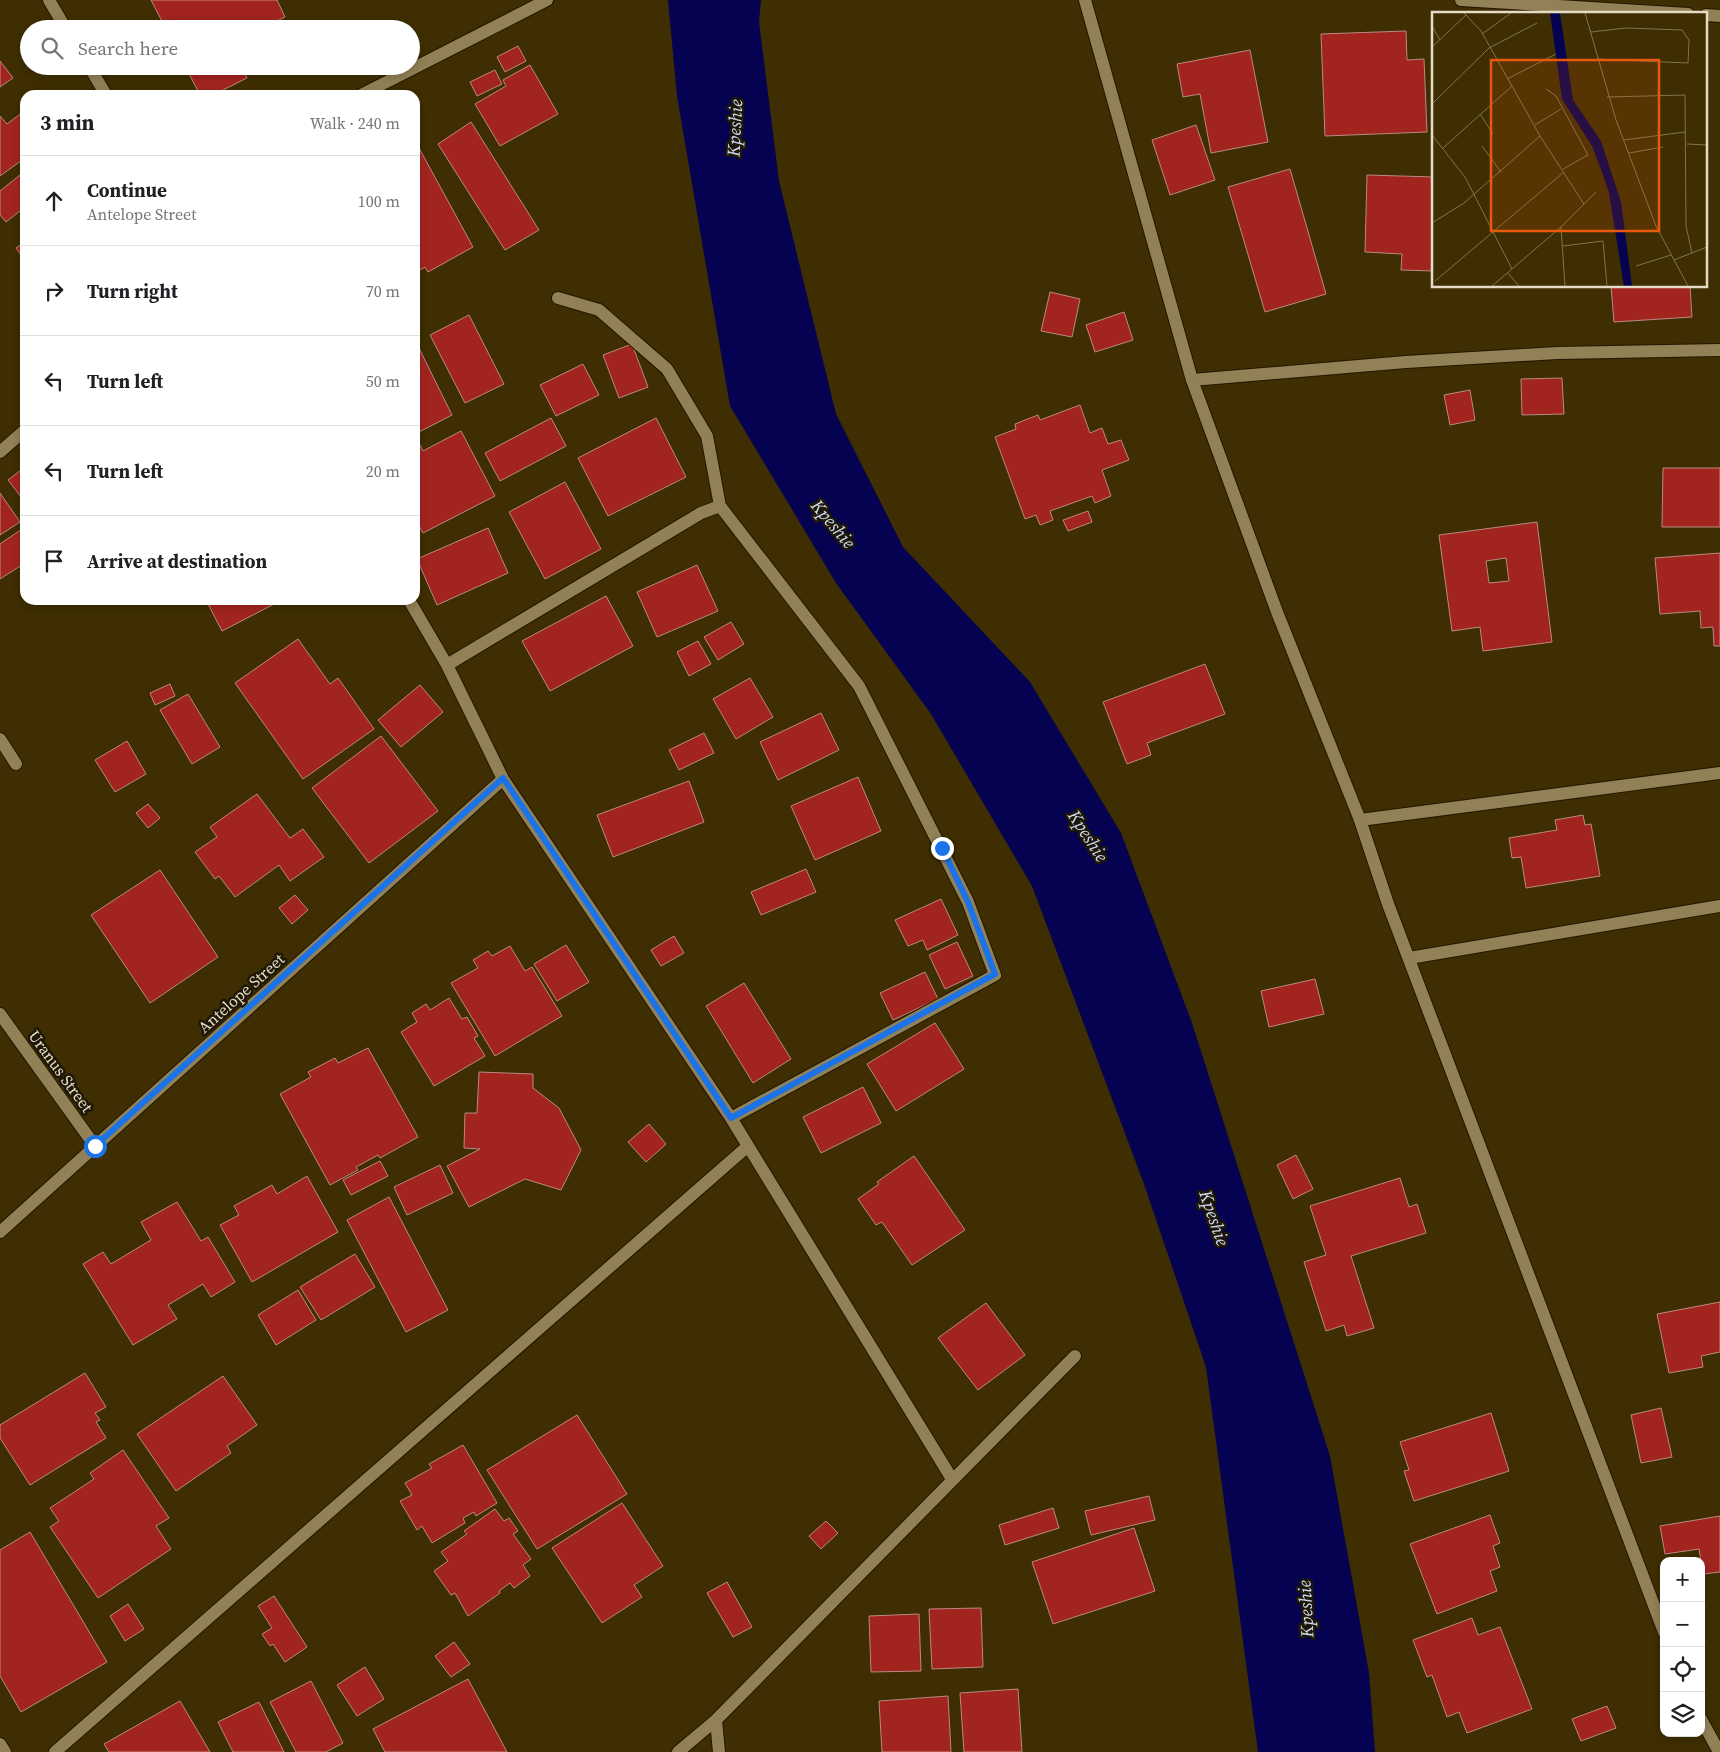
<!DOCTYPE html>
<html lang="en">
<head>
<meta charset="utf-8">
<style>
  body { margin:0; font-family:"Source Serif 4",serif; background:#f6f6f6; color:#202124 }
  .controls { position:absolute; right:15px; bottom:15px; display:grid; overflow:hidden; border-radius:10px; box-shadow:0 2px 8px #0003 }
  .controls button { width:45px; height:45px; display:grid; place-items:center; padding:0; border:0; border-bottom:1px solid #e0e0e0; background:#fff; color:#202124; font:25px sans-serif }
  .stop { position:absolute; width:15px; height:15px; margin:-11px; border:4px solid #1a73e8; border-radius:50%; background:#fff }
  .stop.end { background:#1a73e8; border-color:#fff; box-shadow:0 1px 5px #0008 }
  .list { margin:0; padding:0; list-style:none }
  h2 { display:flex; justify-content:space-between; align-items:center; height:65px; margin:0; padding:0 20px; font-size:21px }
  h2 small { font-size:16px; font-weight:400; color:#757577 }
  .list li { display:grid; grid-template-columns:32px 1fr auto; gap:15px; align-items:center; box-sizing:border-box; height:90px; padding:0 20px; border-top:1px solid #e0e0e0 }
  .list b { display:block; font-size:19px; white-space:nowrap }
  .list p { margin:0; font-size:16px; white-space:nowrap; color:#757577 }
  .list em { font-size:16px; font-style:normal; color:#757577 }
  .icon { flex:none; width:28px; height:28px; fill:none; stroke:currentColor; stroke-width:2; stroke-linecap:round; stroke-linejoin:round }
  .map { position:relative; flex:none; width:1720px; height:1752px; overflow:hidden }
  .search { position:absolute; background:#fff; box-shadow:0 2px 8px #0003; left:20px; top:20px; width:400px; height:55px; display:flex; align-items:center; gap:12px; box-sizing:border-box; padding:0 18px; border-radius:28px; color:#757577; font-size:19px }
  .panel { position:absolute; background:#fff; box-shadow:0 2px 8px #0003; left:20px; top:90px; width:400px; height:515px; border-radius:15px }
  .map>svg:first-child { display:block }
  .water { fill:#050351 }
  .building { fill:#a2241f; stroke:#bb8982; fill-rule:evenodd }
  .lines { fill:none; stroke-linecap:round; stroke-linejoin:round }
  .minor-casing { stroke:#221700; stroke-width:14 }
  .tertiary-casing { stroke:#221700; stroke-width:14 }
  .minor { stroke:#928056; stroke-width:12 }
  .tertiary { stroke:#928056; stroke-width:12 }
  .route { stroke:#1a73e8; stroke-width:6 }
  .labels { text-anchor:middle; stroke-width:5; stroke-linejoin:round; paint-order:stroke }
  .street-label { font-size:16px; fill:#e5dcc6; stroke:#1f1807 }
  .water-label { font-size:18px; font-style:italic; fill:#ced9f4; stroke:#1f1807 }
  .inset-road { fill:none; stroke:#817450; stroke-width:1 }
  .view { fill:#e8590c; fill-opacity:0.15; stroke:#e8590c; stroke-width:2.5 }
  .inset-edge { fill:none; stroke:#e5dcc6; stroke-width:2.5 }
</style>
</head>
<body>
<div class="map">
<svg width="1720" height="1752" viewBox="0 0 1720 1752">
  <rect width="100%" height="100%" fill="#3e2e01"/>
  <!-- water -->
  <path class="water" d="M668 0H761L759 22 779 181 836 414 903 547 1030 682 1121 833 1192 1023 1330 1456 1369 1673 1375 1752H1258L1206 1367 1144 1184 1032 886 931 714 836 583 730 406 677 96Z"/>
  <!-- building -->
  <path class="building" d="M151 0H277L285 17 277 21 281 29H166Z
    M1406 31 1407 60 1424 59 1427 132 1325 136 1321 34Z
    M518 46 526 61 505 72 497 57Z
    M1250 50 1268 142 1211 153 1200 94 1183 97 1177 64Z
    M0 61 13 78 0 87Z
    M530 65 558 114 500 146 475 104 506 86 503 80Z
    M185 66H241L247 78 213 95H200Z
    M495 70 502 84 477 96 470 82Z
    M23 112 25 115V158L0 176V116L7 124Z
    M471 122 539 230 505 250 438 144Z
    M1196 125 1215 180 1170 195 1152 140Z
    M419 148 473 247 428 272 425 267 415 273V150Z
    M1290 169 1326 294 1265 312 1228 187Z
    M25 171V207L6 222 0 215V191Z
    M1367 175 1434 177V271L1401 270 1402 254 1365 252Z
    M25 242V261L16 248Z
    M1611 286H1690L1692 317 1614 322Z
    M1050 292 1080 299 1072 337 1041 331Z
    M1124 312 1133 340 1095 352 1086 325Z
    M469 315 504 384 465 403 430 335Z
    M415 340 452 415 415 434Z
    M632 344 648 387 619 398 603 355Z
    M583 364 599 395 556 416 540 385Z
    M1562 378 1564 414 1522 415 1521 379Z
    M1470 390 1475 420 1450 425 1444 395Z
    M1080 405 1090 433 1102 428 1108 444 1121 440 1129 460 1102 470 1111 496 1095 503 1092 496 1050 511 1053 520 1040 525 1036 515 1025 519 995 437 1016 429 1015 424 1038 415 1040 420Z
    M551 418 566 446 500 481 485 453Z
    M656 418 686 477 608 516 578 458Z
    M461 431 495 496 423 533 415 518V448L420 445 423 451Z
    M25 467V502L8 480Z
    M1663 468H1720V527H1662Z
    M565 482 601 549 545 579 509 512Z
    M0 493 20 522 0 535Z
    M1088 511 1092 522 1068 531 1063 520Z
    M1537 522 1552 642 1483 651 1480 627 1452 631 1439 535ZM1506 558 1509 581 1489 583 1486 561Z
    M25 527V563L0 579V544Z
    M488 528 508 573 437 605 417 559Z
    M1720 553V646H1714L1713 627 1701 628 1700 611 1660 614 1655 558Z
    M697 565 718 611 657 637 637 592Z
    M606 596 633 646 550 691 522 641Z
    M206 600H277L278 602 222 631Z
    M731 622 744 644 718 660 704 637Z
    M298 639 330 684 338 678 374 729 303 779 235 683Z
    M698 641 711 664 689 676 677 652Z
    M1205 664 1225 714 1147 743 1151 755 1127 764 1103 702Z
    M750 678 773 717 736 739 713 699Z
    M170 684 175 696 155 705 150 693Z
    M420 685 443 712 401 747 378 720Z
    M188 694 220 747 192 764 160 710Z
    M821 713 839 750 778 780 760 742Z
    M704 733 714 753 679 770 669 750Z
    M381 736 438 811 369 863 312 788Z
    M127 741 146 774 115 792 95 760Z
    M858 777 881 831 815 860 791 806Z
    M689 781 704 822 613 857 597 815Z
    M257 794 290 838 303 829 324 857 290 881 279 865 235 897 219 876 215 879 195 852 217 837 210 827Z
    M148 804 160 818 148 828 136 813Z
    M1583 815 1585 825 1591 824 1600 876 1526 888 1521 857 1512 858 1509 838 1557 830 1555 820Z
    M806 869 816 892 761 915 751 892Z
    M160 870 218 957 150 1003 91 915Z
    M295 895 308 910 292 924 279 908Z
    M941 899 958 935 927 950 923 940 908 946 895 920Z
    M674 936 684 953 661 966 651 950Z
    M957 942 973 976 945 989 929 955Z
    M566 945 589 982 557 1001 534 964Z
    M510 946 525 971 532 967 562 1016 495 1056 451 983 478 968 473 960 488 951 492 956Z
    M925 972 938 999 893 1020 880 993Z
    M1315 979 1324 1014 1269 1027 1261 991Z
    M744 983 791 1059 753 1083 706 1006Z
    M449 998 462 1019 467 1017 478 1036 474 1038 485 1056 434 1086 401 1032 417 1022 412 1013 426 1004 430 1010Z
    M935 1023 964 1069 896 1111 867 1064Z
    M368 1048 418 1137 380 1158 378 1155 356 1167 358 1170 330 1185 280 1094 311 1077 308 1072 335 1058 338 1063Z
    M479 1072 533 1074V1088L559 1108 581 1150 561 1190 525 1179 469 1207 447 1166 480 1149 464 1148 465 1113H477Z
    M863 1087 881 1123 821 1153 803 1117Z
    M649 1124 666 1144 646 1162 628 1142Z
    M1296 1155 1313 1189 1293 1199 1277 1165Z
    M914 1156 965 1230 912 1265 882 1222 876 1225 858 1199 879 1184 877 1182Z
    M380 1161 388 1176 351 1195 343 1180Z
    M440 1165 453 1193 407 1215 394 1187Z
    M307 1176 338 1232 252 1282 220 1225 239 1215 234 1206 272 1185 277 1194Z
    M1400 1178 1409 1207 1417 1204 1426 1233 1351 1256 1374 1328 1347 1336 1344 1325 1326 1331 1304 1262 1326 1255 1310 1206Z
    M389 1197 448 1310 406 1332 347 1220Z
    M177 1202 201 1241 208 1237 235 1282 211 1297 203 1284 168 1305 177 1319 133 1345 83 1264 103 1252 111 1264 151 1240 141 1222Z
    M355 1254 375 1287 321 1320 300 1287Z
    M298 1290 316 1320 276 1345 258 1315Z
    M1720 1302V1352L1701 1356 1703 1367 1669 1373 1657 1314Z
    M986 1303 1025 1355 978 1390 938 1338Z
    M85 1373 106 1407 95 1413 100 1420 96 1422 106 1438 30 1485 0 1438V1425Z
    M223 1376 257 1425 227 1446 231 1453 176 1491 137 1434Z
    M1661 1408 1672 1457 1641 1463 1631 1415Z
    M1491 1413 1509 1471 1414 1501 1404 1471 1409 1470 1400 1442Z
    M577 1415 627 1494 537 1549 487 1470Z
    M463 1445 497 1503 476 1516 474 1512 463 1518 465 1523 432 1543 422 1526 417 1530 400 1501 412 1495 405 1483 432 1468 429 1464Z
    M123 1450 169 1518 156 1526 171 1549 98 1598 50 1527 59 1521 50 1508 94 1479 90 1473Z
    M1149 1496 1155 1520 1091 1535 1085 1511Z
    M622 1503 663 1566 634 1585 642 1597 602 1623 552 1548Z
    M1053 1508 1059 1528 1005 1545 999 1525Z
    M495 1509 504 1521 509 1518 518 1531 513 1534 531 1559 523 1565 530 1576 514 1588 510 1583 499 1591 500 1593 468 1616 455 1593 451 1595 434 1571 448 1561 441 1552 467 1534 464 1531Z
    M1490 1515 1500 1543 1493 1546 1500 1567 1490 1571 1497 1591 1437 1614 1410 1544Z
    M1720 1516V1572L1703 1574 1699 1549 1665 1554 1660 1526Z
    M826 1521 838 1533 821 1549 809 1536Z
    M1134 1528 1155 1591 1053 1624 1032 1562Z
    M30 1532 107 1662 21 1712 0 1676V1550Z
    M727 1582 752 1627 733 1637 707 1593Z
    M274 1596 307 1647 285 1662 273 1644 270 1646 262 1634 272 1628 258 1606Z
    M128 1604 144 1629 125 1641 110 1616Z
    M981 1608 983 1667 932 1669 929 1609Z
    M919 1614 921 1671 871 1672 869 1616Z
    M1472 1618 1478 1635 1500 1627 1532 1709 1467 1733 1459 1712 1447 1717 1432 1675 1427 1677 1413 1640Z
    M454 1642 470 1664 451 1677 435 1656Z
    M365 1667 384 1699 357 1716 337 1685Z
    M468 1679 507 1752H385L373 1729Z
    M311 1681 343 1743 326 1752H296L270 1702Z
    M1018 1689 1022 1752H964L960 1693Z
    M948 1696 951 1752H882L879 1701Z
    M180 1701 210 1752H109L104 1744Z
    M259 1702 284 1752H233L218 1722Z
    M1607 1706 1616 1728 1581 1741 1572 1719Z"/>
  <g class="lines">
    <defs>
      <path id="minor" d="M49 0 66 29
        M1461 0 1688 14
        M1706 15 1720 16
        M89 66 106 95
        M361 95 547 0
        M558 298 599 310 667 369 707 436 720 506 859 686 968 902 995 975 731 1118
        M1192 380 1406 362 1557 353 1720 350
        M0 452 25 430
        M409 600 447 665 503 779 731 1118 952 1479
        M447 665 701 513 720 506
        M0 739 16 764
        M1360 820 1720 773
        M1409 958 1720 906
        M0 1014 95 1146
        M0 1232 503 779
        M716 1720 719 1752
        M0 1744 5 1752
        M55 1752 748 1146
        M678 1752 716 1720 1075 1356"/>
      <path id="tertiary" d="M1085 0 1192 380 1277 612 1360 820 1388 904 1664 1632
        M1701 1719 1719 1752"/>
    </defs>
    <!-- minor casing -->
    <use href="#minor" class="minor-casing"/>
    <!-- tertiary casing -->
    <use href="#tertiary" class="tertiary-casing"/>
    <!-- minor -->
    <use href="#minor" class="minor"/>
    <!-- tertiary -->
    <use href="#tertiary" class="tertiary"/>
  </g>
  <g class="lines">
    <!-- route -->
    <path class="route" d="M95 1146 503 778 731 1118 995 974 968 902 942 848"/>
  </g>
  <g class="labels">
    <!-- street labels -->
    <g class="street-label">
      <text transform="translate(241 993) rotate(-42)" y="6">Antelope Street</text>
      <text transform="translate(61 1071) rotate(54)" y="6">Uranus Street</text>
    </g>
    <!-- water labels -->
    <g class="water-label">
      <text transform="translate(735 128) rotate(-87)" y="6">Kpeshie</text>
      <text transform="translate(833 524) rotate(50)" y="6">Kpeshie</text>
      <text transform="translate(1088 836) rotate(57)" y="6">Kpeshie</text>
      <text transform="translate(1214 1218) rotate(71)" y="6">Kpeshie</text>
      <text transform="translate(1306 1609) rotate(-93)" y="6">Kpeshie</text>
    </g>
  </g>
  <!-- overview -->
  <g transform="translate(1432 12)">
    <rect width="275" height="275" fill="#3e2e01"/>
    <path d="M118 1H128L141 88 169 129 189 190 200 274H192L177 181 171 163 160 134 130 87Z" fill="#050351"/>
    <path class="inset-road" d="M32 1 49 19 108 124 152 192M153 1 184 108 224 214 256 274M0 14 8 28M159 20 194 16 250 18 257 28 256 51 165 47M50 22 79 1M0 35 34 3M75 67 124 42M114 77 124 84 156 143 131 157M175 85 253 83 254 214 260 241M0 92 57 36 105 11M48 102 61 122M103 113 129 97M0 123 33 165 80 257M192 128 253 120M255 132 275 133M50 134 69 160M11 136 80 74M197 141 231 135M0 211 32 191 108 124M129 215 133 274M131 234 171 229 175 274M242 248 275 235M204 254 239 243M76 261 87 274M3 269 132 160M60 274 129 215 164 180"/>
    <path class="view" d="M59 48H227V219H59Z"/>
    <rect width="275" height="275" class="inset-edge"/>
  </g>
</svg>
<div class="controls">
<button>+</button>
<button>−</button>
<button><svg class="icon" aria-label="locate" viewBox="0 0 24 24"><circle cx="12" cy="12" r="6"/><path d="M12 2v4M12 18v4M2 12h4M18 12h4"/></svg></button>
<button><svg class="icon" aria-label="layers" viewBox="0 0 24 24"><path d="M12 4l9 5-9 5-9-5zM3 14l9 5 9-5"/></svg></button>
</div>
<div class="stop" style="left:95px;top:1146px"></div>
<div class="stop end" style="left:942px;top:848px"></div>
<div class="search"><svg class="icon" aria-label="search" viewBox="0 0 24 24"><circle cx="10" cy="10" r="6"/><path d="M15 15l6 6"/></svg>Search here</div>
<section class="panel">
<h2>3 min<small>Walk · 240 m</small></h2>
<ul class="list">
<li><svg class="icon" aria-label="ahead" viewBox="0 0 24 24"><path d="M12 20V5M6 11l6-6 6 6"/></svg><div><b>Continue</b><p>Antelope Street</p></div><em>100 m</em></li>
<li><svg class="icon" aria-label="right" viewBox="0 0 24 24"><path d="M7 20v-9h11M14 6l5 5-5 5"/></svg><div><b>Turn right</b></div><em>70 m</em></li>
<li><svg class="icon" aria-label="left" viewBox="0 0 24 24"><path d="M17 20v-9H6M10 6l-5 5 5 5"/></svg><div><b>Turn left</b></div><em>50 m</em></li>
<li><svg class="icon" aria-label="left" viewBox="0 0 24 24"><path d="M17 20v-9H6M10 6l-5 5 5 5"/></svg><div><b>Turn left</b></div><em>20 m</em></li>
<li><svg class="icon" aria-label="arrive" viewBox="0 0 24 24"><path d="M6 21V4h12l-3 4 3 4H6"/></svg><div><b>Arrive at destination</b></div></li>
</ul>
</section>
</div>
</body>
</html>
